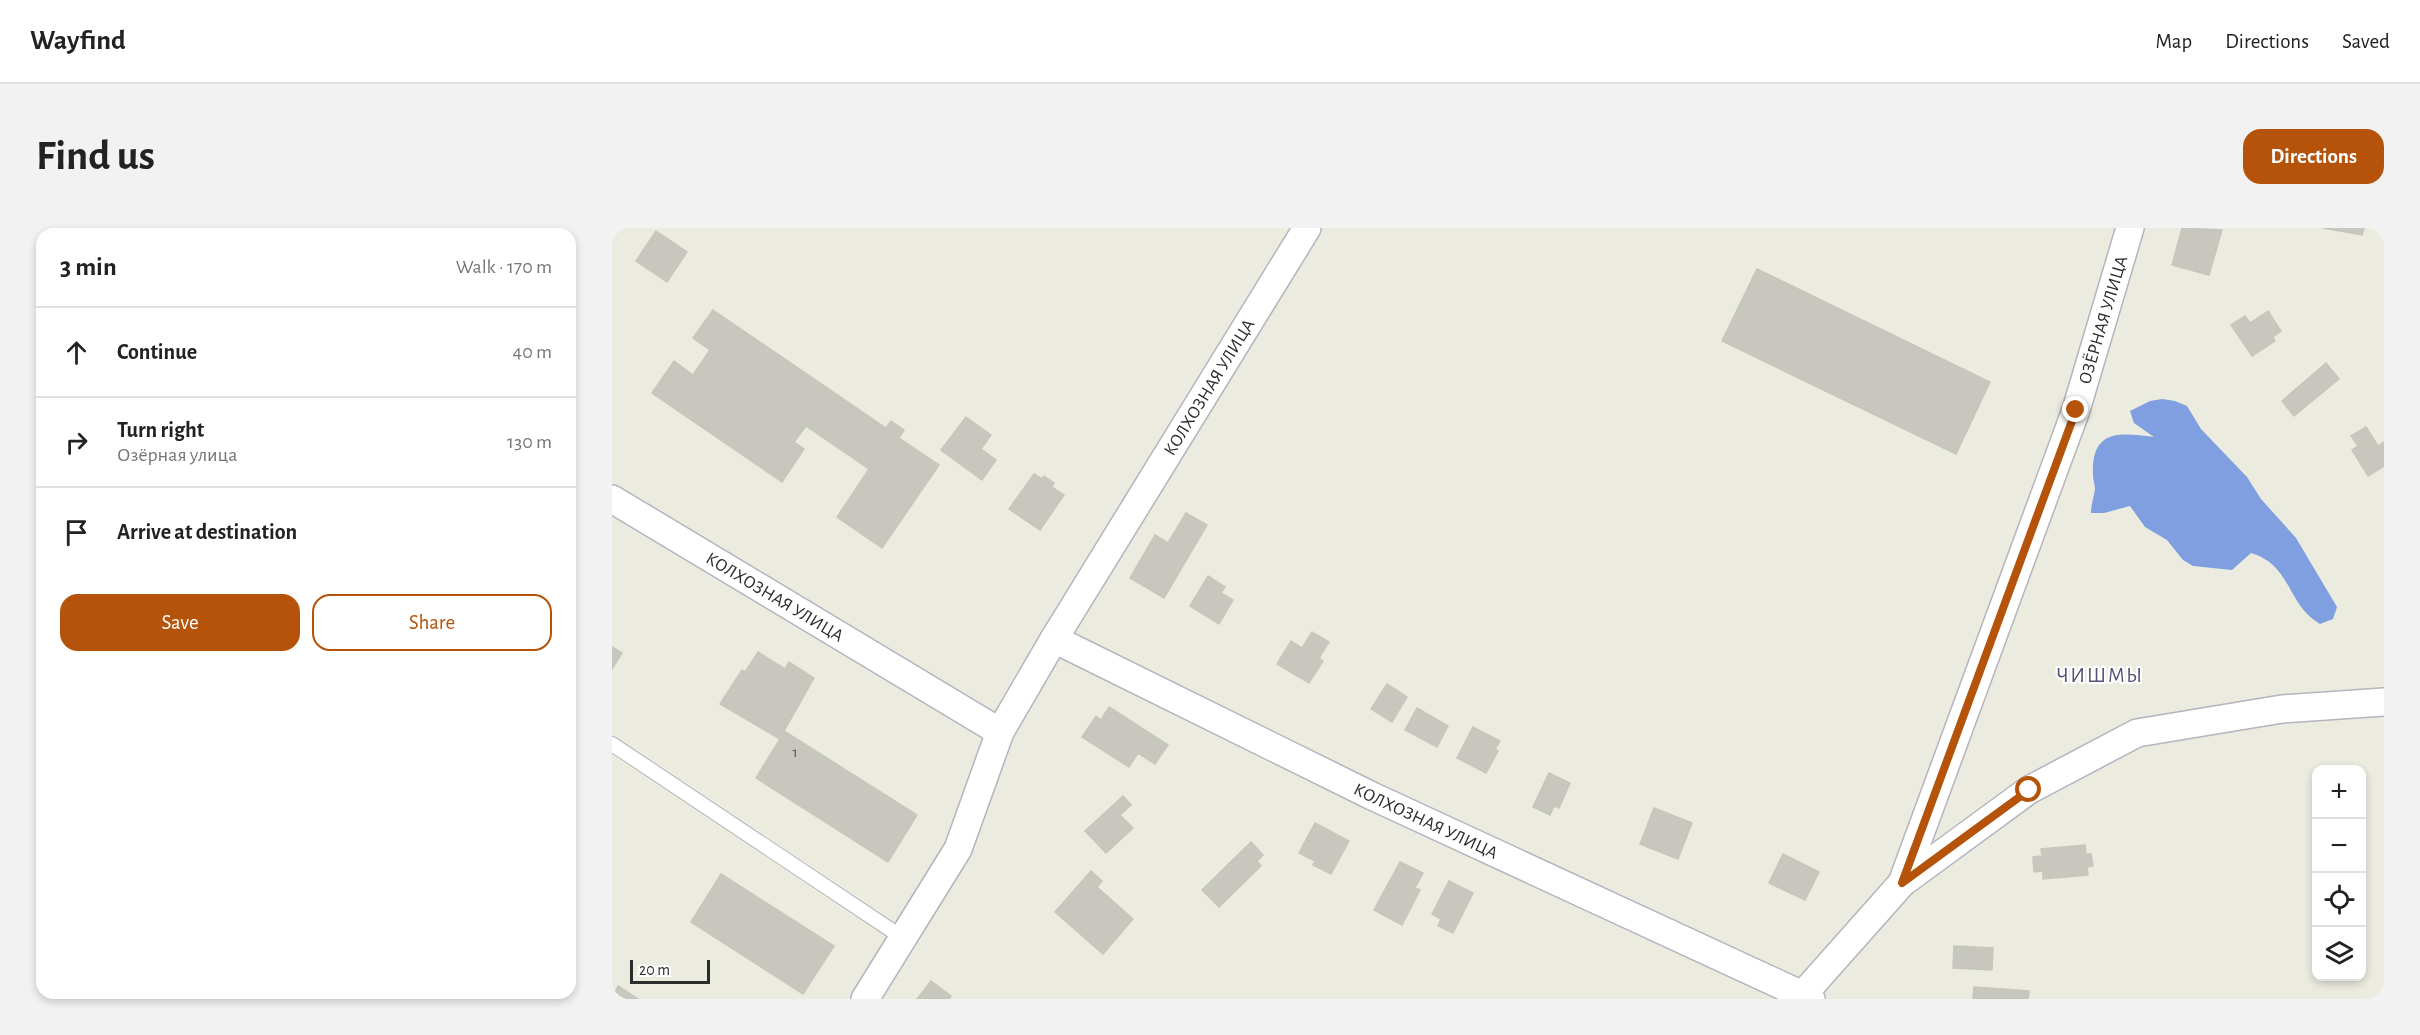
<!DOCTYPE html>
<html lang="en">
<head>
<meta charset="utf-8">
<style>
  body { margin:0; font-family:"Alegreya Sans",sans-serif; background:#f2f2f2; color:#222 }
  .controls { position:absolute; right:18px; bottom:18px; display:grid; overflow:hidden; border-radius:12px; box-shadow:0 3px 9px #0003 }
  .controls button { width:54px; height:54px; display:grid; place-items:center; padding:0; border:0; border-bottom:2px solid #e0e0e0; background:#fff; color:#222; font:30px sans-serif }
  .scale { position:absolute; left:18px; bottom:15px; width:80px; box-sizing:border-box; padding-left:6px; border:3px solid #2c2c2c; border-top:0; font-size:16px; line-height:21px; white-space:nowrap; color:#2c2c2c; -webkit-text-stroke:4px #fff; paint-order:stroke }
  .stop { position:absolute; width:18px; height:18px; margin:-14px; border:4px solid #b45309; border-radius:50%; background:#fff }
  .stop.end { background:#b45309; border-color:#fff; box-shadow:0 2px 6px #0008 }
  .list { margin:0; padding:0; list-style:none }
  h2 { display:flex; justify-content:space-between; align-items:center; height:78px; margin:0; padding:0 24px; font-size:26px }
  h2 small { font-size:20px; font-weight:400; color:#767676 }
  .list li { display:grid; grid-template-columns:39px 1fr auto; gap:18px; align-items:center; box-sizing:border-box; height:90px; padding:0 24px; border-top:2px solid #e0e0e0 }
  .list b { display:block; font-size:22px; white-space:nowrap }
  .list p { margin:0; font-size:20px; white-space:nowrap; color:#767676 }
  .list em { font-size:20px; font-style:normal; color:#767676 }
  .actions { display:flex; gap:12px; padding:18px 24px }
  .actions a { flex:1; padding:14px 0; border:2px solid #b45309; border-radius:18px; text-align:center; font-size:21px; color:#b45309 }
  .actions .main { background:#b45309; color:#fff }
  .icon { flex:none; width:33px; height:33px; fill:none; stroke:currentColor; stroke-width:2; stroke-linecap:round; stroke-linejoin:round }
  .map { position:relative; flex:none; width:1772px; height:771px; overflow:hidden; border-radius:18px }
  header { display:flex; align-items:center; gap:36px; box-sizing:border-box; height:84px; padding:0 30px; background:#fff; border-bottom:2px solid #e0e0e0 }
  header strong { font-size:28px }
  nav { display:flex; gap:33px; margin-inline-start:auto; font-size:21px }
  .intro { display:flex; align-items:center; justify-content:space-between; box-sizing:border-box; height:144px; padding:0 36px }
  h1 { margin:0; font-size:42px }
  .button { padding:15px 27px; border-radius:18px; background:#b45309; color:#fff; font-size:21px; font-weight:700 }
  main { display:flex; gap:36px; padding:0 36px }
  aside { flex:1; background:#fff; border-radius:18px; box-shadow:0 3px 9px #0003 }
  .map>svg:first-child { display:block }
  .water { fill:#809fe0 }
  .building { fill:#c7c7bf; stroke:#c6c7b9; stroke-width:1.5 }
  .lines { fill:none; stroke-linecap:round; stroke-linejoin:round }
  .lane-casing { stroke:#b6b3be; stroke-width:16 }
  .street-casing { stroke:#b6b3be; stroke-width:30 }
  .lane { stroke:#fff; stroke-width:14 }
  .street { stroke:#fff; stroke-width:27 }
  .route { stroke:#b45309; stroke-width:8 }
  .labels { text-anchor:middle; stroke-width:4.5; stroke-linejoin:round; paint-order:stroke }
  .number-label { font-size:15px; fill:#535351 }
  .street-label { font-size:18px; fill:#2c2c2c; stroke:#fff }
  .quarter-label { font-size:21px; letter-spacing:1.5px; fill:#5a5177; stroke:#fff }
</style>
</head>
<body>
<header>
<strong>Wayfind</strong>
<nav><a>Map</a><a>Directions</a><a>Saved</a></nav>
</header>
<div class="intro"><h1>Find us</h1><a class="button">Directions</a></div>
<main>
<aside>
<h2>3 min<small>Walk · 170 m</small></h2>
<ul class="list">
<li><svg class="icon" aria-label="ahead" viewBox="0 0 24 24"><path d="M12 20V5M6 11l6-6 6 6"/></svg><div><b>Continue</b></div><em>40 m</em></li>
<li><svg class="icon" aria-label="right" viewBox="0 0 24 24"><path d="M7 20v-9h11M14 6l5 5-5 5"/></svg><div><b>Turn right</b><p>Озёрная улица</p></div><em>130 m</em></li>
<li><svg class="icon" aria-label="arrive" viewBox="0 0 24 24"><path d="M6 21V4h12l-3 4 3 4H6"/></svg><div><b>Arrive at destination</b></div></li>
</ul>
<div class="actions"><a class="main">Save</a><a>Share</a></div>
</aside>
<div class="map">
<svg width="1772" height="771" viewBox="0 0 1772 771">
  <rect width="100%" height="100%" fill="#ebebe0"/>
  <!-- water -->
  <path class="water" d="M1550 171 1563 173 1575 178 1589 201 1635 249 1649 271 1684 310 1725 379 1721 391 1708 396C1674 376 1680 337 1639 325L1620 342 1581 338 1571 332 1555 312 1533 299 1518 278 1492 285H1479C1479 276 1482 269 1483 261 1483 257 1481 252 1481 247 1479 202 1506 204 1542 209L1522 195 1518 183 1538 173Z"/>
  <!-- building -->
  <path class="building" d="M1570 0 1610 2 1597 47 1560 37Z
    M1711 0H1752L1750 7Z
    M44 3 75 24 55 54 24 33Z
    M1145 41 1378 154 1344 226 1110 113Z
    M101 82 274 200 279 193 292 202 287 210 327 237 270 320 225 289 257 241 194 198 182 214 192 221 170 254 40 165 62 133 81 147 98 122 81 110Z
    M1656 83 1669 103 1661 109 1663 113 1640 128 1619 97 1633 88 1638 95Z
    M1714 135 1727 151 1682 188 1670 173Z
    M354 189 379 207 369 221 384 232 370 252 329 222Z
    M1754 199 1766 218 1772 214V238L1756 248 1740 222 1746 218 1739 208Z
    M422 246 430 251 432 248 442 255 440 259 452 267 428 302 397 281Z
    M574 285 595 297 552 370 518 350 543 307 556 315Z
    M596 348 613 359 609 365 621 372 607 396 578 378Z
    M700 404 717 414 707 430 711 433 697 455 665 436 679 413 690 420Z
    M0 419 10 425 0 441Z
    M146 424 173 441 177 434 202 450 172 503 305 587 276 634 144 550 168 511 108 476 130 442 133 444Z
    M775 456 795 469 780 494 759 481Z
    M497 479 556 517 543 536 526 525 517 539 470 509 484 488 489 492Z
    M805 480 836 498 825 519 793 502Z
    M861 499 888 513 883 521 886 523 874 545 845 530Z
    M937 545 958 555 947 580 942 578 938 587 921 579Z
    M511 568 519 577 508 587 521 600 494 625 473 603Z
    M1042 580 1080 595 1066 631 1028 616Z
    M703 595 737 613 719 646 701 637 703 633 687 625Z
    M639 614 651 627 645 633 649 638 607 679 590 662Z
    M1473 617 1474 626H1479L1481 638 1475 639 1476 647 1431 651V643L1422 644 1421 629 1430 628 1429 621Z
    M1171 626 1207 644 1193 672 1157 655Z
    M788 634 811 645 803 660 808 662 790 697 762 682Z
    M479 643 490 653 485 659 521 691 491 726 443 684Z
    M109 646 222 718 191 766 79 694Z
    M837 653 861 665 841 705 826 698 829 691 820 686Z
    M1342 718 1381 720 1380 742 1341 740Z
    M319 753 339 768 337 771H305Z
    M6 758 26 771H0Z
    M1362 759 1417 763 1416 771H1361Z"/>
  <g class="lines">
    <defs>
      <path id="lane" d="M0 516 291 710"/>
      <g id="street">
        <path id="s1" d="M0 271 388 504"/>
        <path id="s2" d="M442 411 760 568 1199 771"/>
        <path id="s3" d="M1290 655 1464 182 1518 0"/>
        <path id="s4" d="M253 771 346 621 388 504 442 411 695 0"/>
        <path d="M1187 771 1290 655 1417 562 1525 505 1670 481 1772 474"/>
      </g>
    </defs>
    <!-- lane casing -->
    <use href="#lane" class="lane-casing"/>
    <!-- street casing -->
    <use href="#street" class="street-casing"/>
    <!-- lane -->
    <use href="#lane" class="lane"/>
    <!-- street -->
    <use href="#street" class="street"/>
  </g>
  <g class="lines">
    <!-- route -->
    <path class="route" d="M1417 562 1290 655 1464 182"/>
  </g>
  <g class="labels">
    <!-- number labels -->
    <g class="number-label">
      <text x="183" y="529">1</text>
    </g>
    <!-- street labels -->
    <g class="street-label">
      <text dy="6" stroke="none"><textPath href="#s3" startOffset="598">ОЗЁРНАЯ УЛИЦА</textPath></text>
      <text dy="6" stroke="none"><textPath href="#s4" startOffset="704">КОЛХОЗНАЯ УЛИЦА</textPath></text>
      <text dy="6" stroke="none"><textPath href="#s1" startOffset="190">КОЛХОЗНАЯ УЛИЦА</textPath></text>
      <text dy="6" stroke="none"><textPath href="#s2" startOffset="414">КОЛХОЗНАЯ УЛИЦА</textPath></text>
    </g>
    <!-- quarter labels -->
    <g class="quarter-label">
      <text x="1488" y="454">ЧИШМЫ</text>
    </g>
  </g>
</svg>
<div class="controls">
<button>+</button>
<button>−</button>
<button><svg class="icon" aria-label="locate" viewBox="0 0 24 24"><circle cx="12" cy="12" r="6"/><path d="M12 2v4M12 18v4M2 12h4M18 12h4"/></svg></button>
<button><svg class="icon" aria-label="layers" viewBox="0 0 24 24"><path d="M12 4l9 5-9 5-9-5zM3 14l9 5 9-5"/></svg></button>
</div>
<div class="scale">20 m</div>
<div class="stop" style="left:1417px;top:562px"></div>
<div class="stop end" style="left:1464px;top:182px"></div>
</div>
</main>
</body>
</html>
